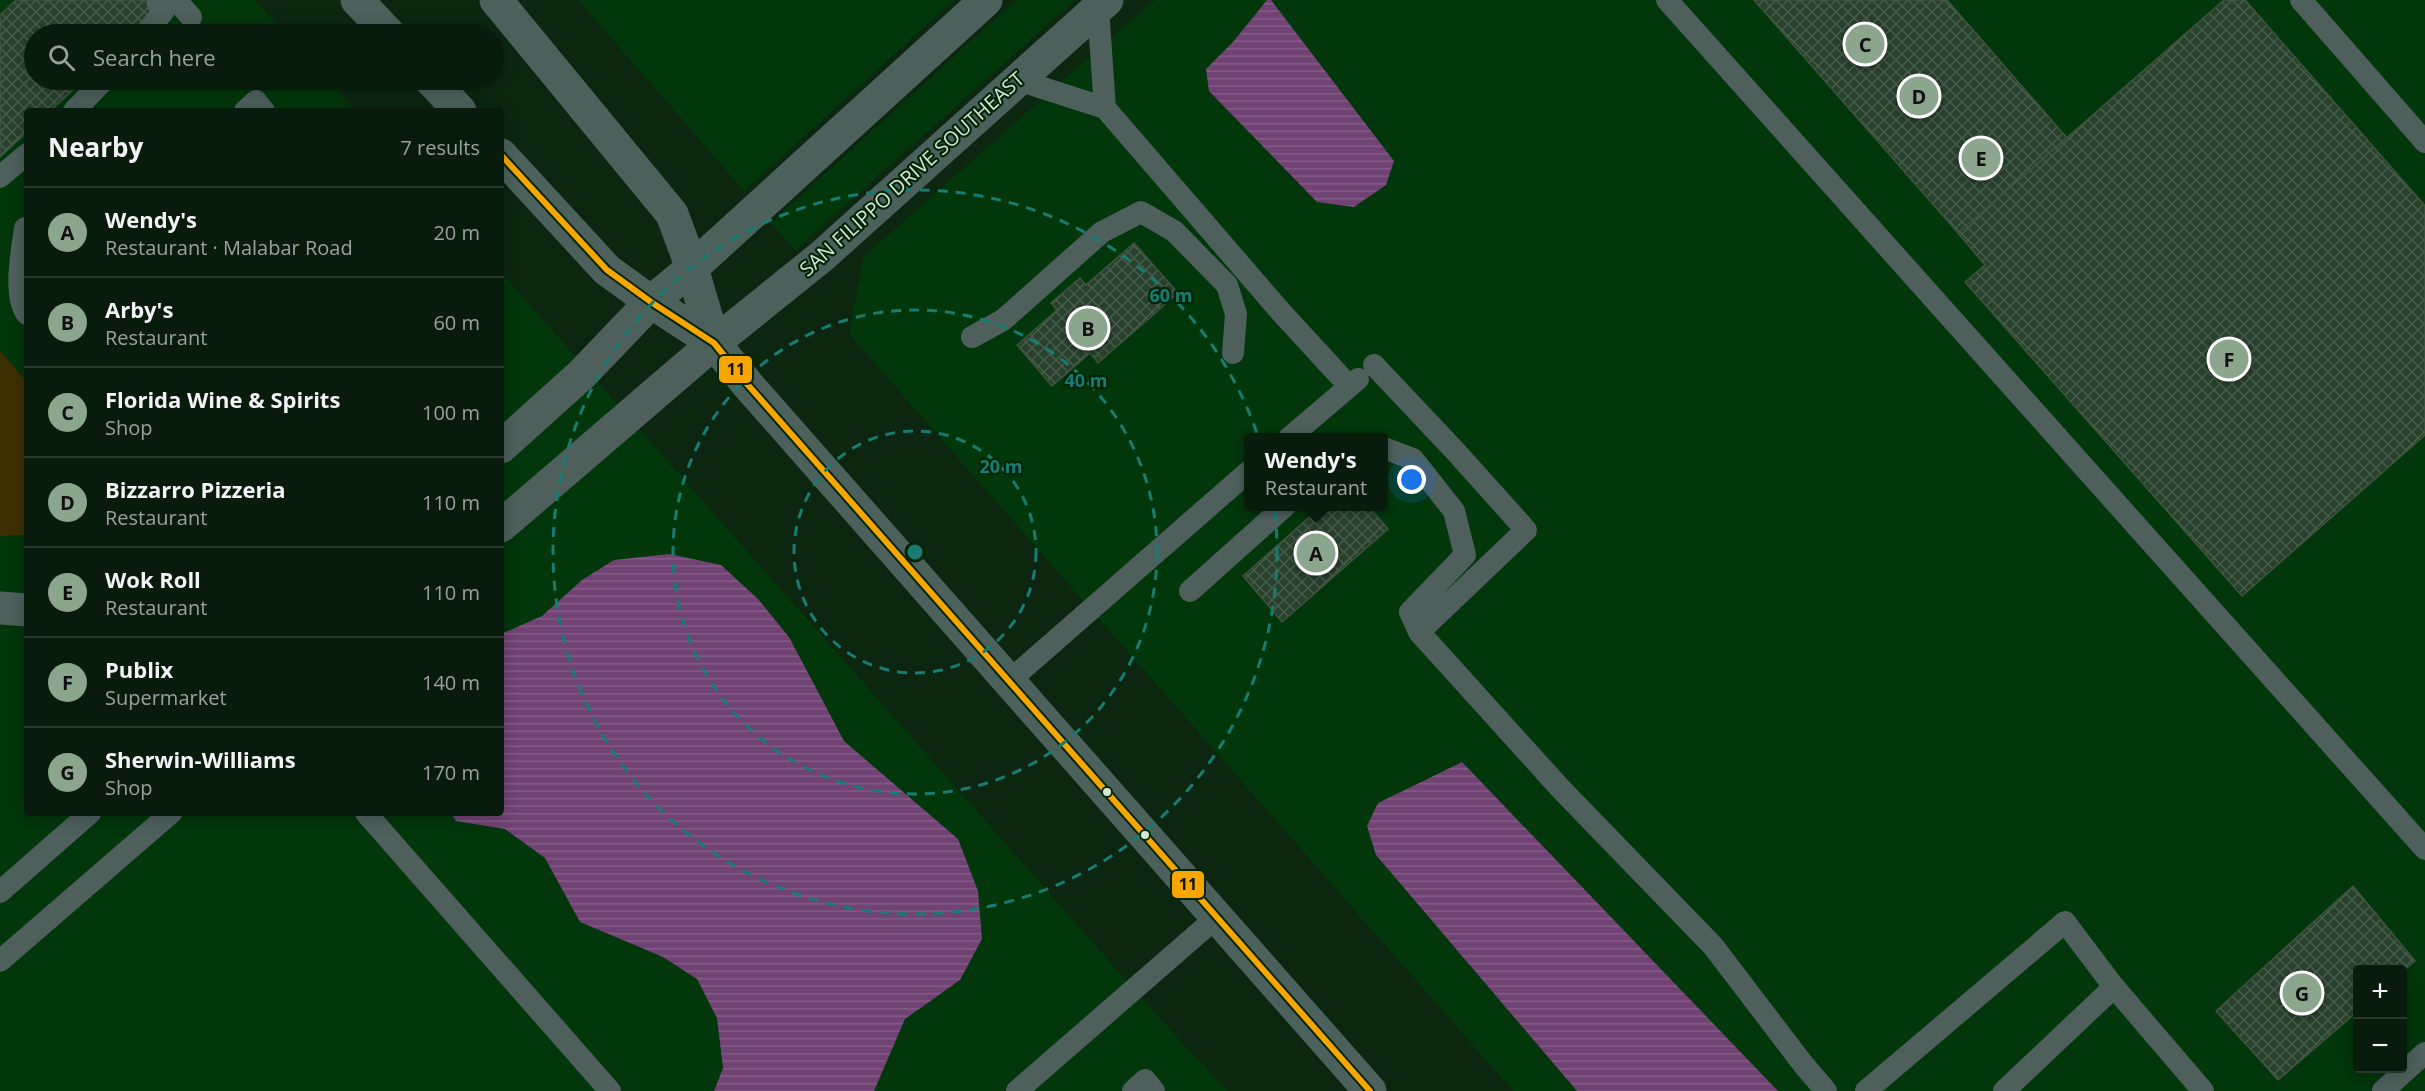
<!DOCTYPE html>
<html lang="en">
<head>
<meta charset="utf-8">
<style>
  body { margin:0; font-family:"Open Sans",sans-serif; background:#17291a; color:#f1f3f6 }
  .controls { position:absolute; right:18px; bottom:18px; display:grid; overflow:hidden; border-radius:6px; box-shadow:0 3px 15px #0003 }
  .controls button { width:54px; height:54px; display:grid; place-items:center; padding:0; border:0; border-bottom:2px solid #293a2d; background:#091c0c; color:#f1f3f6; font:30px sans-serif }
  .you { position:absolute; left:1412px; top:480px; width:21px; height:21px; margin:-15px; border:4px solid #fff; border-radius:50%; background:#1a73e8; box-shadow:0 0 0 9px #1a73e833 }
  .badge { display:grid; place-items:center; width:39px; height:39px; border-radius:50%; background:#8ca58d; color:#111; font-size:20px; font-weight:700 }
  .pin { position:absolute; translate:-50% -50%; border:3px solid #fff; box-shadow:0 2px 6px #0006 }
  .popup { position:absolute; left:1244px; top:433px; width:144px; height:78px; box-sizing:border-box; display:grid; place-content:center; border-radius:6px; background:#091c0c; filter:drop-shadow(0 2px 4px #0005); font-size:20px; white-space:nowrap; color:#99a19d }
  .popup b { font-size:22px; color:#f1f3f6 }
  .popup::after { content:''; position:absolute; left:50%; top:100%; margin-left:-12px; border:12px solid transparent; border-top-color:#091c0c }
  .list { margin:0; padding:0; list-style:none }
  h2 { display:flex; justify-content:space-between; align-items:center; height:78px; margin:0; padding:0 24px; font-size:26px }
  h2 small { font-size:20px; font-weight:400; color:#99a19d }
  .list li { display:grid; grid-template-columns:39px 1fr auto; gap:18px; align-items:center; box-sizing:border-box; height:90px; padding:0 24px; border-top:2px solid #293a2d }
  .list b { display:block; font-size:22px; white-space:nowrap }
  .list p { margin:0; font-size:20px; white-space:nowrap; color:#99a19d }
  .list em { font-size:20px; font-style:normal; color:#99a19d }
  .icon { flex:none; width:33px; height:33px; fill:none; stroke:currentColor; stroke-width:2; stroke-linecap:round; stroke-linejoin:round }
  .map { position:relative; flex:none; width:2425px; height:1091px; overflow:hidden }
  .search { position:absolute; background:#091c0c; box-shadow:0 3px 15px #0003; left:24px; top:24px; width:480px; height:66px; display:flex; align-items:center; gap:15px; box-sizing:border-box; padding:0 21px; border-radius:33px; color:#99a19d; font-size:22px }
  .panel { position:absolute; background:#091c0c; box-shadow:0 3px 15px #0003; left:24px; top:108px; width:480px; height:708px; border-radius:6px }
  .map>svg:first-child { display:block }
  .built { fill:#02360b; fill-rule:evenodd }
  .green { fill:#3c3002 }
  .water { fill:url(#water-rules) }
  .building { fill:url(#building-cross-hatch); stroke:#3f5341; stroke-width:1.5 }
  .lines { fill:none; stroke-linecap:round; stroke-linejoin:round }
  .lane { stroke:#4e5f5c; stroke-width:22 }
  .street { stroke:#4e5f5c; stroke-width:33 }
  .secondary { stroke:#4c615c; stroke-width:33 }
  .bus-1-casing { stroke:#042507; stroke-width:10 }
  .bus-1 { stroke:#f7a600; stroke-width:6 }
  .ring { fill:none; stroke:#197c73; stroke-width:3; stroke-dasharray:10 8 }
  .bus-dot { fill:#d1ead1; stroke:#042507; stroke-width:2 }
  .labels { text-anchor:middle; stroke-width:4.5; stroke-linejoin:round; paint-order:stroke }
  .street-label { font-size:20px; fill:#d1ead1; stroke:#042507 }
  .centre { fill:#197c73; stroke:#042507; stroke-width:3 }
  .ring-label { font-size:18px; text-anchor:middle; font-weight:bold; fill:#197c73; stroke:#042507; stroke-width:4.5; stroke-linejoin:round; paint-order:stroke }
  .line-badge { stroke:#042507; stroke-width:2 }
  .pale-badge-label { font-size:16px; text-anchor:middle; font-weight:bold; fill:#111 }
</style>
</head>
<body>
<div class="map">
<svg width="2425" height="1091" viewBox="0 0 2425 1091">
  <defs>
    <pattern id="water-rules" width="6" height="5" patternUnits="userSpaceOnUse" patternTransform="scale(1.5)"><rect width="6" height="5" fill="#714274"/><path d="M0 2.5h6" fill="none" stroke="#845d87"/></pattern>
    <pattern id="building-cross-hatch" width="8" height="8" patternUnits="userSpaceOnUse" patternTransform="scale(1.5)"><rect width="8" height="8" fill="#29412c"/><path d="M0 0l8 8M0 8l8-8" fill="none" stroke="#475d4a"/></pattern>
  </defs>
  <rect width="100%" height="100%" fill="#0c2610"/>
  <!-- built -->
  <path class="built" d="M0 0H255L287 34H34V80H327L356 111H27V382L0 351Z
    M578 0H954L744 191Z
    M1016 0H1075L795 250 771 223Z
    M1154 0H2425V1091H1513L849 334 863 257ZM1248 438H1384V506H1248ZM2358 970H2402V1068H2358Z
    M501 272 1164 1023 1228 1091H0V536L27 535V813H501Z"/>
  <!-- green -->
  <path class="green" d="M0 351 27 382V535L0 536Z"/>
  <!-- water -->
  <path class="water" d="M1267 0H1271L1394 161 1386 185 1354 207 1317 202 1209 91 1206 69 1233 42Z
    M669 554 721 565 758 599 789 637 844 741 958 839 978 891 982 939 960 980 905 1019 874 1091H714L723 1068 717 1018 697 979 663 957 580 922 545 858 505 829 456 821 451 813H501V634L542 616 582 580 614 560Z
    M1462 762 1778 1091H1577L1376 855 1367 826 1378 803Z"/>
  <!-- building -->
  <path class="building" d="M16 0H149L158 10 132 34H34V80H84L50 111H27V132L0 157V15Z
    M1754 0H1947L2067 138 1958 233Z
    M2224 0H2245L2425 206V435L2242 596 1965 282 1985 265 1958 233Z
    M1134 243 1178 293 1098 363 1090 353 1052 386 1017 345 1057 310 1051 303 1080 278 1086 285Z
    M1322 506H1368L1388 529 1282 622 1243 576Z
    M2353 886 2415 961 2402 972V970H2358V1011L2278 1080 2216 1011Z"/>
  <g class="lines">
    <!-- lane -->
    <path class="lane" d="M176 0 191 17
      M1667 0 2425 849
      M2301 0 2425 142
      M1098 8 1105 108
      M145 34 163 12 158 4 159 0
      M1018 80 1105 108 1281 312 1349 386
      M74 111 104 80
      M245 111 256 101 264 111
      M0 177 27 154
      M27 228H25C22 249 13 297 27 314
      M972 337 1003 320 1102 232 1141 212 1174 231 1227 285 1236 314 1233 353
      M1374 365 1457 453 1526 530 1419 632
      M1289 438 1358 379
      M1384 448 1413 459 1454 511 1465 555 1410 612 1419 632 1560 788 1713 946 1803 1064 1826 1091
      M1190 591 1285 506
      M1009 681 1248 472
      M366 813 610 1091
      M0 892 90 813
      M0 961 171 813
      M1017 1091 1217 917
      M1133 1091 1145 1080 1154 1091
      M1866 1091 2065 922 2114 987 2203 1091
      M2004 1091 2114 987
      M2383 1091 2425 1053"/>
    <!-- street -->
    <path class="street" d="M501 447 582 374 651 302
      M501 526 714 343
      M0 608 27 610"/>
    <!-- secondary -->
    <path class="secondary" d="M357 0 389 34
      M496 0 672 214 692 268 714 343
      M431 80 460 111
      M501 155 607 270 651 302 714 343 748 385 1370 1091
      M651 302 692 268 986 0
      M714 343 821 257 1107 0"/>
    <defs>
      <path id="bus-1" d="M501 155 607 270 651 302 714 343 748 385 1370 1091"/>
    </defs>
    <!-- bus-1 casing -->
    <use href="#bus-1" class="bus-1-casing"/>
    <!-- bus-1 -->
    <use href="#bus-1" class="bus-1"/>
  </g>
  <!-- distance rings -->
  <g class="ring">
    <circle cx="915" cy="552" r="121"/>
    <circle cx="915" cy="552" r="242"/>
    <circle cx="915" cy="552" r="362"/>
  </g>
  <!-- markers -->
  <g class="bus-dot">
    <circle cx="1107" cy="792" r="5"/>
    <circle cx="1145" cy="835" r="5"/>
  </g>
  <g class="labels">
    <!-- street labels -->
    <g class="street-label">
      <text transform="translate(912 174) rotate(-42)" y="7">SAN FILIPPO DRIVE SOUTHEAST</text>
    </g>
  </g>
  <circle cx="915" cy="552" r="9" class="centre"/>
  <g class="ring-label">
    <text x="1171" y="302">60 m</text>
    <text x="1086" y="387">40 m</text>
    <text x="1001" y="473">20 m</text>
  </g>
  <g class="line-badge">
    <rect x="718" y="355" width="35" height="29" rx="6" fill="#f7a600"/>
    <rect x="1171" y="870" width="34" height="29" rx="6" fill="#f7a600"/>
  </g>
  <g class="pale-badge-label">
    <text x="736" y="375">11</text>
    <text x="1188" y="890">11</text>
  </g>
</svg>
<div class="controls">
<button>+</button>
<button>−</button>
</div>
<div class="you"></div>
<div class="pin badge" style="left:1316px;top:553px">A</div>
<div class="popup"><b>Wendy's</b>Restaurant</div>
<div class="pin badge" style="left:1088px;top:328px">B</div>
<div class="pin badge" style="left:1865px;top:44px">C</div>
<div class="pin badge" style="left:1919px;top:96px">D</div>
<div class="pin badge" style="left:1981px;top:158px">E</div>
<div class="pin badge" style="left:2229px;top:359px">F</div>
<div class="pin badge" style="left:2302px;top:993px">G</div>
<div class="search"><svg class="icon" aria-label="search" viewBox="0 0 24 24"><circle cx="10" cy="10" r="6"/><path d="M15 15l6 6"/></svg>Search here</div>
<section class="panel">
<h2>Nearby<small>7 results</small></h2>
<ul class="list">
<li><span class="badge">A</span><div><b>Wendy's</b><p>Restaurant · Malabar Road</p></div><em>20 m</em></li>
<li><span class="badge">B</span><div><b>Arby's</b><p>Restaurant</p></div><em>60 m</em></li>
<li><span class="badge">C</span><div><b>Florida Wine &amp; Spirits</b><p>Shop</p></div><em>100 m</em></li>
<li><span class="badge">D</span><div><b>Bizzarro Pizzeria</b><p>Restaurant</p></div><em>110 m</em></li>
<li><span class="badge">E</span><div><b>Wok Roll</b><p>Restaurant</p></div><em>110 m</em></li>
<li><span class="badge">F</span><div><b>Publix</b><p>Supermarket</p></div><em>140 m</em></li>
<li><span class="badge">G</span><div><b>Sherwin-Williams</b><p>Shop</p></div><em>170 m</em></li>
</ul>
</section>
</div>
</body>
</html>
